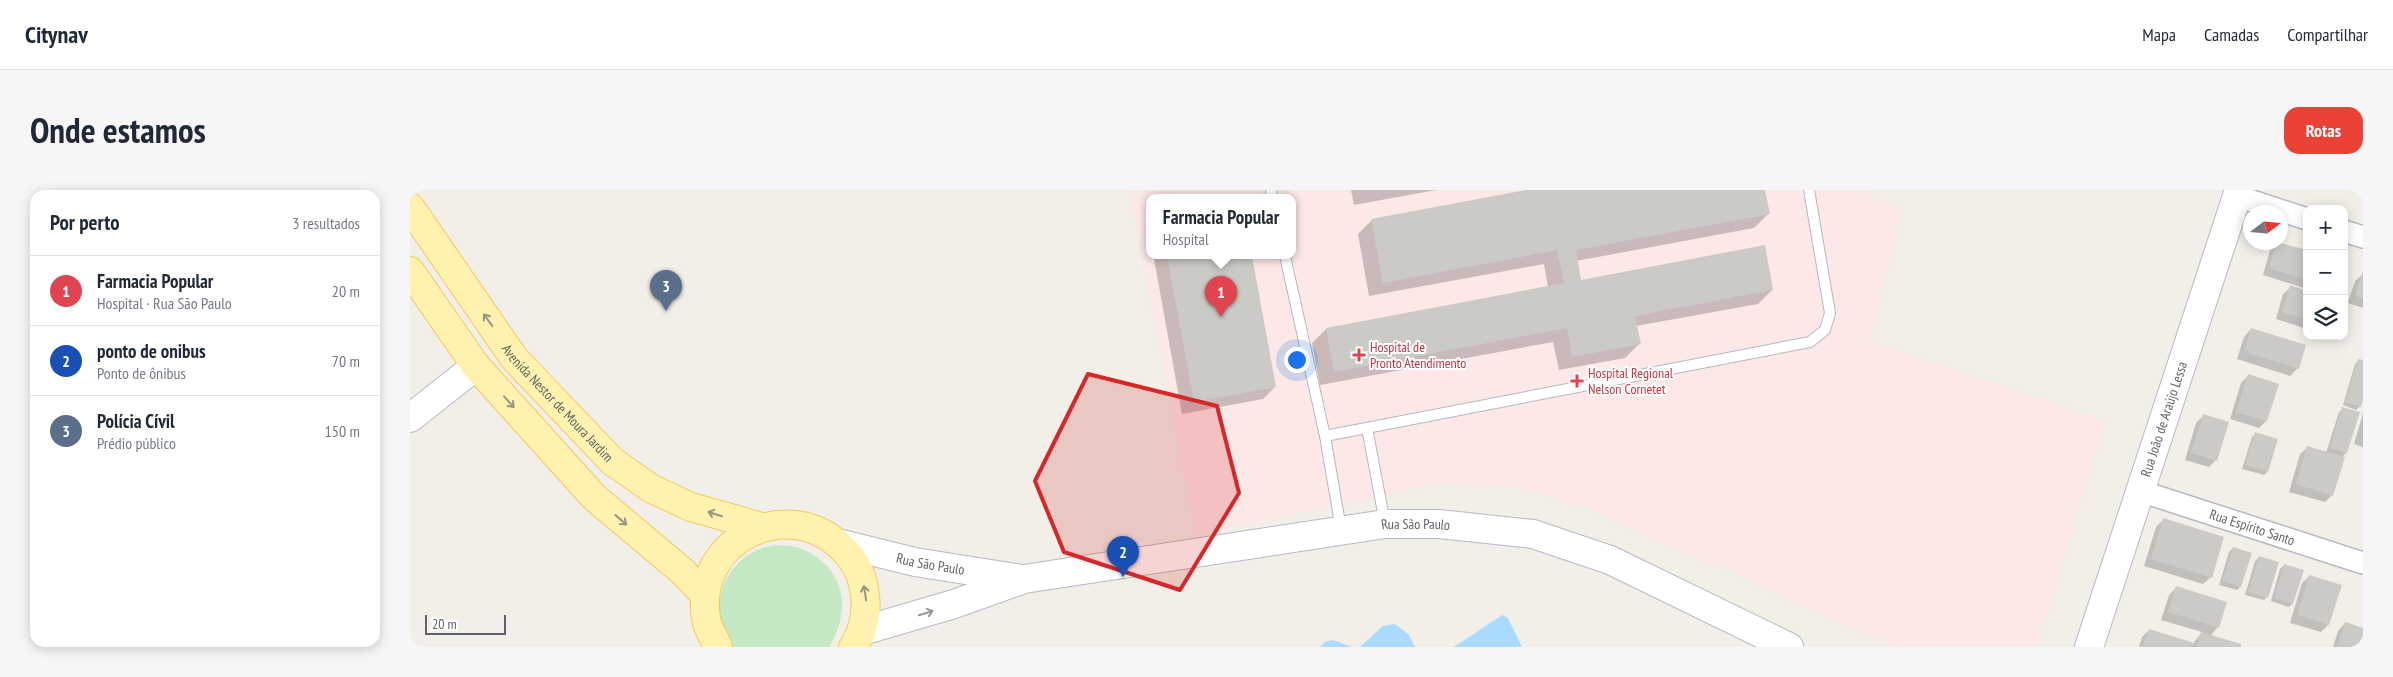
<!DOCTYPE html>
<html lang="pt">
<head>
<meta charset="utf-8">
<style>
  body { margin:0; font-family:"PT Sans Narrow",sans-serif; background:#f6f6f7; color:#1f2937 }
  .controls { position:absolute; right:15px; top:15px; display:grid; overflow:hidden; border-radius:10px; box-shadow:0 2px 12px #0003 }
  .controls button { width:45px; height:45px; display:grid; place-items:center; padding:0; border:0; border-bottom:1px solid #e0e1e3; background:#fff; color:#1f2937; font:25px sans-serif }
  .compass { position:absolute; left:1833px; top:15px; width:45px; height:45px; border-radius:50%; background:#fff; box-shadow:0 2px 12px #0003; rotate:74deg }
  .scale { position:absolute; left:15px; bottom:12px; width:81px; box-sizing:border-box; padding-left:5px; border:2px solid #5f6368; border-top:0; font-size:14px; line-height:18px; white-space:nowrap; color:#5f6368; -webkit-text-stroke:4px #fff; paint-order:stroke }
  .you { position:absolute; left:886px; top:169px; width:18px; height:18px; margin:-12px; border:4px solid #fff; border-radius:50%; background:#1a73e8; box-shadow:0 0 0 8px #1a73e833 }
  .badge { display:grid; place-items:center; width:32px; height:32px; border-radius:50%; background:#ea4335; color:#fff; font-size:16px; font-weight:700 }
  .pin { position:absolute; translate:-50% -41px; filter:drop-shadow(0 1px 2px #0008) }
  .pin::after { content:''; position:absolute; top:26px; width:18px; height:15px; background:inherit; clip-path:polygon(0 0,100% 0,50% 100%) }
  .popup { position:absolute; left:736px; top:4px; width:150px; height:65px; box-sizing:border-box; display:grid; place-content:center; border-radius:10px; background:#fff; filter:drop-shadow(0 1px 4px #0005); font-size:16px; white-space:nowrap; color:#747a83 }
  .popup b { font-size:19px; color:#1f2937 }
  .popup::after { content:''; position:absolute; left:50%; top:100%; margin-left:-10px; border:10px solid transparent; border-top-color:#fff }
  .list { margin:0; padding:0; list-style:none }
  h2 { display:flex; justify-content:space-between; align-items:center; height:65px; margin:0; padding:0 20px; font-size:21px }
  h2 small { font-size:16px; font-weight:400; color:#747a83 }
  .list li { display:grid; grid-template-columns:32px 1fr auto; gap:15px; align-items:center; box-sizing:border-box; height:70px; padding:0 20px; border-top:1px solid #e0e1e3 }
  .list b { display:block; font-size:19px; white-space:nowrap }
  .list p { margin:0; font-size:16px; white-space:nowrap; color:#747a83 }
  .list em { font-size:16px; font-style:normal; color:#747a83 }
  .icon { flex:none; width:28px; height:28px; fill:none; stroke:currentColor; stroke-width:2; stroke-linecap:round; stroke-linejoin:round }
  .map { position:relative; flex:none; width:1953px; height:457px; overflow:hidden; border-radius:15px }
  header { display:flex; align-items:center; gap:30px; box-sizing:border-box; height:70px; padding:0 25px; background:#fff; border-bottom:1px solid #e0e1e3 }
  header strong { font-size:24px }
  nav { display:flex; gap:28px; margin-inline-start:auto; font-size:18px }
  .intro { display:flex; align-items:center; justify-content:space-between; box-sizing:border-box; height:120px; padding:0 30px }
  h1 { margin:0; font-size:35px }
  .button { padding:12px 22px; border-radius:15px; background:#ea4335; color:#fff; font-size:18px; font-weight:700 }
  main { display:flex; gap:30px; padding:0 30px }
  aside { flex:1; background:#fff; border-radius:15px; box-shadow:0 2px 12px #0003 }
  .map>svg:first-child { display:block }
  .medical { fill:#fce8e6; fill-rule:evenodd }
  .green { fill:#c5e8c5 }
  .water { fill:#aadaff }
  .shadow { fill:#0003 }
  .building { fill:#cccac5 }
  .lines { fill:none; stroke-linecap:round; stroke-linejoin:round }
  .lane-casing { stroke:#b5b8bc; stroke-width:12 }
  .street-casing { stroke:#b5b8bc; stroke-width:24 }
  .secondary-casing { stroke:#b6babf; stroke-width:30 }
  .primary-casing { stroke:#f2c960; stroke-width:30 }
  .lane { stroke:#fff; stroke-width:10 }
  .street { stroke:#fff; stroke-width:21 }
  .secondary { stroke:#fff; stroke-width:28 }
  .primary { stroke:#fff2af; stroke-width:28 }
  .oneway { stroke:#979581 }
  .oneway2 { stroke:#979a9d }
  .marked { fill:#d62828; fill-opacity:0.2; stroke:#d62828; stroke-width:4; stroke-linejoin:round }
  .health-dot { fill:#e0444e; stroke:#fff; stroke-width:2 }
  .labels { text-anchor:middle; stroke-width:4; stroke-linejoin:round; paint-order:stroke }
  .health-label { font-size:14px; fill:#be3a42; stroke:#fff; text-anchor:start }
  .street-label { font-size:14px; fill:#5f6368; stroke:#fff }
</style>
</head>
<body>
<header>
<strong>Citynav</strong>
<nav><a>Mapa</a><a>Camadas</a><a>Compartilhar</a></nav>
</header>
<div class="intro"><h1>Onde estamos</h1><a class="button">Rotas</a></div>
<main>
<aside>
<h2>Por perto<small>3 resultados</small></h2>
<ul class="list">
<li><span class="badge" style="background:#e0444e">1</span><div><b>Farmacia Popular</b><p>Hospital · Rua São Paulo</p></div><em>20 m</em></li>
<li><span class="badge" style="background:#1a4fb4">2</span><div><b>ponto de onibus</b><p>Ponto de ônibus</p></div><em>70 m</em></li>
<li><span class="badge" style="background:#5c6f8a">3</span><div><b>Polícia Cívil</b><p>Prédio público</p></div><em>150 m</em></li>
</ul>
</aside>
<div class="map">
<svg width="1953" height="457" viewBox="0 0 1953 457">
  <rect width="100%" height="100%" fill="#f1efe8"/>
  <!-- medical -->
  <path class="medical" d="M719 0H1461L1460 8 1493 17 1460 152 1695 231 1627 457H1486L1176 318 1114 298 1026 294 787 345ZM740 8H882V66H740Z"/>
  <!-- green -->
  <path class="green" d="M365 355C373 356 382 355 389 358 434 375 443 418 419 457H323C299 424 308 382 343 362 349 358 358 357 365 355Z"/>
  <!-- water -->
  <path class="water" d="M1092 425 1098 428 1112 457H1044Z
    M985 434 999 445 1005 457H950L973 436Z
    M923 450 942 457H910L915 452Z"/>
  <!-- shadow -->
  <path class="shadow" d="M941 0H1026L944 15Z
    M1119 0H1354L1358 24 1344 38 1166 71 1170 91 1362 100 1348 114 1226 136 1229 154 1215 168 1149 180 1143 152 910 195 902 153 916 139 1138 97 1134 74 959 106 948 44 962 30Z
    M1867 52 1897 61V99L1853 85 1860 60Z
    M747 66H840L865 197 853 209 772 224 744 69Z
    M1953 84V118L1938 113 1945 91Z
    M1881 97 1897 102V139L1866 129 1873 104Z
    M1841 139 1888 178 1880 186 1827 169 1834 147Z
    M1949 170 1953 171V206L1950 216 1946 220 1933 215 1945 174Z
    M1838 186 1856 231 1849 238 1820 229 1831 193Z
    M1933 219 1936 263 1932 267 1922 305 1915 312 1879 302 1890 264 1898 257 1916 263 1929 222Z
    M1953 223V257L1944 254Z
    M1793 226 1806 270 1799 277 1775 270 1786 233Z
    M1846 244 1857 282 1854 285 1832 279 1842 247Z
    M1754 329 1801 387 1793 394 1734 376 1746 337Z
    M1823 358 1830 397 1827 400 1809 395 1819 362Z
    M1849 367 1857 407 1854 410 1835 405 1845 371Z
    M1874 375 1882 414 1879 417 1861 411 1870 379Z
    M1900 386 1918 435 1911 442 1880 433 1892 393Z
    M1766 398 1808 437 1800 446 1829 457H1729L1732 447 1739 440 1783 454 1792 442 1751 430 1759 405Z
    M1935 433 1953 439V457H1923L1928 441Z"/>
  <!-- building -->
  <path class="building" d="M1116 0H1355L1360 24 1166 60 1171 90 1355 55 1363 100 1225 126 1231 154 1162 167 1157 138 924 182 916 138 1154 93 1147 60 973 93 961 29Z
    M1867 52 1897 60V90L1859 78Z
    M757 66H842L866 197 784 212Z
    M1953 80V108L1945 106Z
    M1880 95 1897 101V129L1872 122Z
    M1841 138 1896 155 1889 179 1834 162Z
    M1948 169 1953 170V210L1951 217 1935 212Z
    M1838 184 1869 194 1857 231 1826 222Z
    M1932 217 1950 222 1937 263 1920 258Z
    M1793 224 1819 232 1807 271 1781 263Z
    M1845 242 1868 249 1858 282 1835 275Z
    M1897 256 1935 267 1923 306 1886 294Z
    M1753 328 1814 347 1802 388 1741 369Z
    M1823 357 1842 363 1831 397 1812 391Z
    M1849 366 1869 372 1858 408 1838 402Z
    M1874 374 1894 380 1883 414 1864 408Z
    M1899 385 1932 395 1919 435 1887 425Z
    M1766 396 1817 412 1809 438 1758 422Z
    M1935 432 1953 438V457H1927Z
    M1739 439 1784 453 1783 457H1733Z
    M1791 442 1831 454V457H1786Z"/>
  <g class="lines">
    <defs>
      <path id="lane" d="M861 0 862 8
        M875 66 915 246 931 339
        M957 238 975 333
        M915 246 1400 152 1415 140 1420 123 1399 0"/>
      <g id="street">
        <path d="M1827 6 1897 29"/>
        <path d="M1934 41 1953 47"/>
        <path id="s1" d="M1730 301 1953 373"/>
      </g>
      <g id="secondary">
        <path d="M0 228 66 176"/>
        <path id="s2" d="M428 353 505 372 612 389"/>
        <path id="s3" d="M452 441 544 414 614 389 975 334H1029L1123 344 1200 370 1379 457"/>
        <path id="s4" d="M1679 457 1829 0"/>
      </g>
      <g id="primary">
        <path id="s5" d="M0 17 104 168 203 272 242 299 281 317 352 337"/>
        <path d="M0 81 66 176 184 307 272 381 295 405"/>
        <path d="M308 457C305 449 299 441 297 433 279 351 380 300 436 362 445 372 452 385 454 399 458 420 455 439 443 457"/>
      </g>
    </defs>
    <!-- lane casing -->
    <use href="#lane" class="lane-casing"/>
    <!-- street casing -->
    <use href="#street" class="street-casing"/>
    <!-- secondary casing -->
    <use href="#secondary" class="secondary-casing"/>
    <!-- primary casing -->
    <use href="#primary" class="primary-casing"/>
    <!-- lane -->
    <use href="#lane" class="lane"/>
    <!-- street -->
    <use href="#street" class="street"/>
    <!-- secondary -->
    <use href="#secondary" class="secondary"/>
    <!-- primary -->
    <use href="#primary" class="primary"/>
  </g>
  <!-- one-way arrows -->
  <defs><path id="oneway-shaft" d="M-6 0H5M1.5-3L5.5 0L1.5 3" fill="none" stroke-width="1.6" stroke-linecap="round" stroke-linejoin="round" transform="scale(1.25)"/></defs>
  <g class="oneway">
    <use href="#oneway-shaft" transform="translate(78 130) rotate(-125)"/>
    <use href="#oneway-shaft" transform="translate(99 212) rotate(48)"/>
    <use href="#oneway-shaft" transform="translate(305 324) rotate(-163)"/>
    <use href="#oneway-shaft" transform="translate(211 330) rotate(41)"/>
    <use href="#oneway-shaft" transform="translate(455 403) rotate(-99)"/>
  </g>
  <use class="oneway2" href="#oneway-shaft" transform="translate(516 423) rotate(-17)"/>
  <!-- marked area -->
  <path class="marked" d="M678 184 807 216 829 303 770 400 654 362 625 291Z"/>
  <!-- markers -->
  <g class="health-dot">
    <path d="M946.5 157.5h5v5h5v5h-5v5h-5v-5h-5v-5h5z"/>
    <path d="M1164.5 183.5h5v5h5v5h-5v5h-5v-5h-5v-5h5z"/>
  </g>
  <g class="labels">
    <!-- health labels -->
    <g class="health-label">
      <text x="960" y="162">Hospital de<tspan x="960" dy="16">Pronto Atendimento</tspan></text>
      <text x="1178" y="188">Hospital Regional<tspan x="1178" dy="16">Nelson Cornetet</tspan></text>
    </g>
    <!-- street labels -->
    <g class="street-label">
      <text dy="5" stroke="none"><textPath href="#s5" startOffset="246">Avenida Nestor de Moura Jardim</textPath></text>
      <text dy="5" stroke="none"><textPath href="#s4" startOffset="240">Rua João de Araújo Lessa</textPath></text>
      <text dy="5" stroke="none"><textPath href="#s3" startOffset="566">Rua São Paulo</textPath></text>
      <text dy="5" stroke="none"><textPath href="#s1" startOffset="118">Rua Espírito Santo</textPath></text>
      <text dy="5" stroke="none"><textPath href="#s2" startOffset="95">Rua São Paulo</textPath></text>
    </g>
  </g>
</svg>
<div class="controls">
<button>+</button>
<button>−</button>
<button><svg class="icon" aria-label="layers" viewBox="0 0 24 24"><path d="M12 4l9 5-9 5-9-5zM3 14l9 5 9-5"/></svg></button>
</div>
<svg class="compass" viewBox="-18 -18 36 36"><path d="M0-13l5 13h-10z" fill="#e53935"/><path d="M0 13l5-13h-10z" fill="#747a83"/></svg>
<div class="scale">20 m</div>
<div class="you"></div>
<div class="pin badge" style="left:811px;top:127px;background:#e0444e">1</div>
<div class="popup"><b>Farmacia Popular</b>Hospital</div>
<div class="pin badge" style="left:713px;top:387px;background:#1a4fb4">2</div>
<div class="pin badge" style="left:256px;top:121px;background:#5c6f8a">3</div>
</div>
</main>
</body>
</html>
